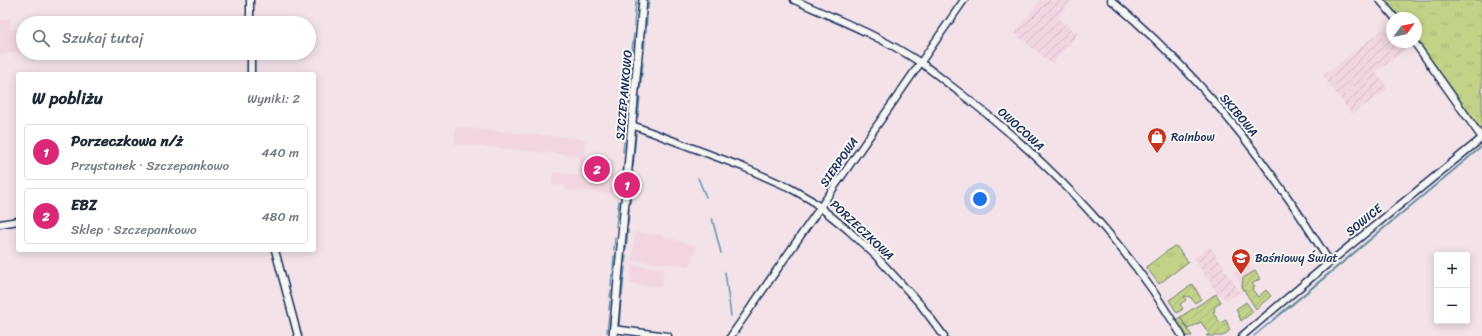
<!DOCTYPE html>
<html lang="pl">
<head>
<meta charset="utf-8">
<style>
  body { margin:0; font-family:Sriracha,sans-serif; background:#f2f2f3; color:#1f2937 }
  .controls { position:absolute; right:12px; bottom:12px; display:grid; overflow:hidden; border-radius:4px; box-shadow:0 2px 10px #0003 }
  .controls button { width:36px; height:36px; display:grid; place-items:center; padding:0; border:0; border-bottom:1px solid #e0e1e3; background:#fff; color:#1f2937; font:20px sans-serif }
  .compass { position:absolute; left:1386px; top:12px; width:36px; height:36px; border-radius:50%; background:#fff; box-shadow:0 2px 10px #0003; rotate:57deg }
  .you { position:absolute; left:980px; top:199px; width:14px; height:14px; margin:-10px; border:3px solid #fff; border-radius:50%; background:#1a73e8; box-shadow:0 0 0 6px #1a73e833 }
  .badge { display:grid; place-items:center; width:26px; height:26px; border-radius:50%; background:#db2777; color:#fff; font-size:13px; font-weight:700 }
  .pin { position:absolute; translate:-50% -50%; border:2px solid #fff; box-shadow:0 1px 4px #0006 }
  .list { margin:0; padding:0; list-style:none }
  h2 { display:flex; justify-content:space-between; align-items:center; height:52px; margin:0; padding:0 16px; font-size:17px }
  h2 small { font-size:13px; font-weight:400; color:#747a83 }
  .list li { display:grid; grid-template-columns:26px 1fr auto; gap:12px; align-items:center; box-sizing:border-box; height:56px; margin:0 8px 8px; padding:0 8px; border:1px solid #e0e1e3; border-radius:4px }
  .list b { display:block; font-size:15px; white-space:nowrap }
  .list p { margin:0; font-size:13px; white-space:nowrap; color:#747a83 }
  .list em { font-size:13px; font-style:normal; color:#747a83 }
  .icon { flex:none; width:22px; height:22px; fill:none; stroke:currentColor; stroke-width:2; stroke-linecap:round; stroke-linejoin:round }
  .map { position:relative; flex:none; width:1482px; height:336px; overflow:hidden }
  .search { position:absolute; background:#fff; box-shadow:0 2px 10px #0003; left:16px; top:16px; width:300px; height:44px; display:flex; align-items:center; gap:10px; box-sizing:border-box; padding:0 14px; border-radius:22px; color:#747a83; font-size:15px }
  .panel { position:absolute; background:#fff; box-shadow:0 2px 10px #0003; left:16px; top:72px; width:300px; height:180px; border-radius:4px }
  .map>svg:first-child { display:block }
  .built { fill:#f1d6e2 }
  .industrial { fill:url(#industrial-furrows) }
  .grass { fill:url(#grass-tufts); stroke:#6e8072 }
  .wetland { fill:url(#wetland-marsh); stroke:#6e8072 }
  .garden { fill:url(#garden-furrows); stroke:#6e8072 }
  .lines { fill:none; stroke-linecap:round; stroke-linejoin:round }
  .stream { stroke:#5c94ac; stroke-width:1.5 }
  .minor-casing { stroke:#1b2f5e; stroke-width:9 }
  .tertiary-casing { stroke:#1b2f5e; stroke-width:10 }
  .minor { stroke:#f6f6f2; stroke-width:6 }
  .tertiary { stroke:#f6f6f2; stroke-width:7 }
  .labels { text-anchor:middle; stroke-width:4; stroke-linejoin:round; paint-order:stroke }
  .street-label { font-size:12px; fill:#1b2f5e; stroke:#f6f6f2 }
  .poi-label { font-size:12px; fill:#1b2f5e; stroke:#f6f6f2; text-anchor:start }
</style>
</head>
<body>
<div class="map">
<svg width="1482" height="336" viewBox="0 0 1482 336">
  <defs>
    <pattern id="industrial-furrows" width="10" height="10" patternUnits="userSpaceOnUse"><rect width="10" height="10" fill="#f1d6e2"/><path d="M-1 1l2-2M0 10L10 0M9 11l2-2" fill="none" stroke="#ceb8c4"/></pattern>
    <pattern id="grass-tufts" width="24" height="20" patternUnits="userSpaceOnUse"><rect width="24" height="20" fill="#c2d287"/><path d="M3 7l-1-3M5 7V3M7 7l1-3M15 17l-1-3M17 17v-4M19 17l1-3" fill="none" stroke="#a6b577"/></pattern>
    <pattern id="wetland-marsh" width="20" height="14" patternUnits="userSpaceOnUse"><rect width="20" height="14" fill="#c2d287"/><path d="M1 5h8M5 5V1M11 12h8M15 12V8" fill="none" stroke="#a6b577"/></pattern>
    <pattern id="garden-furrows" width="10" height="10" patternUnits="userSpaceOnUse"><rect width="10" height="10" fill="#c2d287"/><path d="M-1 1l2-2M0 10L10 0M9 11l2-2" fill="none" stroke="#a6b577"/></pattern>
  </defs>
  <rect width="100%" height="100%" fill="#f3e3e9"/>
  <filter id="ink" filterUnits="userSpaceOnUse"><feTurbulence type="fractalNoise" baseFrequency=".025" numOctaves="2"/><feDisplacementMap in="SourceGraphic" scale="8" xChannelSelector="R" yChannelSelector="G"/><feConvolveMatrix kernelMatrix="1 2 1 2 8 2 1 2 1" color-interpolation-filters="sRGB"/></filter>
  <g filter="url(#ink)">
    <!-- built -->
    <path class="built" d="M10 18V27L12 30 23 28V51L0 55V20Z
      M455 127 585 139 584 156 615 159 612 194 565 190V186L552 185 553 172 578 175 579 156 455 144Z
      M635 232 660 235 697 246 690 266 632 261Z
      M1249 262 1255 271 1243 278 1242 287 1233 272Z
      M632 265 664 268 662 287 630 284Z"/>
    <!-- industrial -->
    <path class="industrial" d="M1040 0H1073L1058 18 1078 34 1052 64 1014 33Z
      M1392 22V42H1408L1411 46 1376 72 1388 89 1352 114 1323 76Z
      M1210 246 1240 292 1226 301 1222 295 1219 296 1194 259Z"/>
    <!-- grass -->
    <path class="grass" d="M1383 0H1482V132L1478 129 1416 41V18H1397Z
      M1174 246 1177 247 1188 262 1159 284 1146 267Z
      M1180 317 1192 336H1185L1176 320Z"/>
    <!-- wetland -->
    <path class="wetland" d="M1482 146V147L1278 317 1277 316Z"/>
    <!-- garden -->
    <path class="garden" d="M1255 271 1260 279 1252 284 1255 287 1252 289 1258 297 1266 290 1271 296 1256 309 1242 287 1243 278Z
      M1193 284 1201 299 1195 303 1190 297 1184 296 1186 300 1180 304 1183 309 1177 313 1169 300Z
      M1216 294 1221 302 1214 308 1215 311 1213 312 1220 323 1226 320 1230 330 1223 336H1206L1209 334 1201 322 1188 329 1180 317Z
      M1246 302 1253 312 1241 321 1236 309Z"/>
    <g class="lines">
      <!-- stream -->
      <path class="stream" d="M648 9 649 0
        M634 26 636 1
        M646 32 647 17
        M632 51 634 34
        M644 53 645 40
        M630 75 631 62
        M629 89 630 79
        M640 90 643 63
        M638 117 640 96
        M625 125 628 97
        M625 136V130
        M623 152 624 142
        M633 167 636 133
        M698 178 706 197
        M631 189 633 172
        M630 204 631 194
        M712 218 721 253
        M628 225 629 209
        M616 227 619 201
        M626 249 628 230
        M614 250 615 238
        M625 262 626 256
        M613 270 614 256
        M725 272 731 316
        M611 286 612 274
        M622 295 625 267
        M610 297 611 291
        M609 310 610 301
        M619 325 621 300
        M607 332 609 315
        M618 336V334
        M1254 336 1480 148"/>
      <defs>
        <path id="minor" d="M794 0C837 19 882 37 921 63 934 72 947 83 959 92 1032 148 1098 213 1151 288 1162 304 1172 320 1182 336
          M1111 0C1177 55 1234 120 1283 191 1300 214 1314 238 1330 262
          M1380 0 1395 18
          M250 23V0
          M1414 42 1482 138
          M251 53V74
          M632 125 743 167 788 187 811 200 848 230 875 255 920 304 944 336
          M0 224 18 221
          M275 250 298 336
          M613 329 668 336
          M731 336 964 0
          M1242 336 1330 262 1482 138"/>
        <path id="tertiary" d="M613 336 643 0"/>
      </defs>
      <!-- minor casing -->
      <use href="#minor" class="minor-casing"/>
      <!-- tertiary casing -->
      <use href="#tertiary" class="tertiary-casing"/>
      <!-- minor -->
      <use href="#minor" class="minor"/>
      <!-- tertiary -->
      <use href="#tertiary" class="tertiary"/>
    </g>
  </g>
  <!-- icons -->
  <defs>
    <symbol id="shop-pin" viewBox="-11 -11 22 30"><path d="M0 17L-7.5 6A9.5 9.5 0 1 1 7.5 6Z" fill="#c8321e" stroke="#f6f6f2"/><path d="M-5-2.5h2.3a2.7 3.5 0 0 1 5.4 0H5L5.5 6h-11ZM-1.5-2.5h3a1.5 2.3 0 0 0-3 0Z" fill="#fff"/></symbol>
    <symbol id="school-pin" viewBox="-11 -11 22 30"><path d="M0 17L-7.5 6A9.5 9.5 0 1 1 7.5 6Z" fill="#c8321e" stroke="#f6f6f2"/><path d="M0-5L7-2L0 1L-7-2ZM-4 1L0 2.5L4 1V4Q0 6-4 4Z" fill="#fff"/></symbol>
  </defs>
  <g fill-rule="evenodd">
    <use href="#shop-pin" x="1146" y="126" width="22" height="30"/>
    <use href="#school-pin" x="1230" y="247" width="22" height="30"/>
  </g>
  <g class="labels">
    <!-- street labels -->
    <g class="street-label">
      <text transform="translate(624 95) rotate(-85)" y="4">SZCZEPANKOWO</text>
      <text transform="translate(1239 115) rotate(50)" y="4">SKIBOWA</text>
      <text transform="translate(1021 129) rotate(42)" y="4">OWOCOWA</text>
      <text transform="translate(839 162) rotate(-55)" y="4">SIERPOWA</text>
      <text transform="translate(1364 220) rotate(-39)" y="4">SOWICE</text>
      <text transform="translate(862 230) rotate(43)" y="4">PORZECZKOWA</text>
    </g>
    <!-- poi labels -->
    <g class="poi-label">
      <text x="1171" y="141">Rainbow</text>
      <text x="1255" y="262">Baśniowy Świat</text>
    </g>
  </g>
</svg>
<div class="controls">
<button>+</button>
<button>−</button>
</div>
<svg class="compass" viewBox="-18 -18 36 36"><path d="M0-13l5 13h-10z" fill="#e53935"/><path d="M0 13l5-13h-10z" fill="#747a83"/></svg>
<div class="you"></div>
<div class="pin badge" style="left:627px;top:185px">1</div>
<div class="pin badge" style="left:597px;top:169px">2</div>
<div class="search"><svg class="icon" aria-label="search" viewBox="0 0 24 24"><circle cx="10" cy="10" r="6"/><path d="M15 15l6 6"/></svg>Szukaj tutaj</div>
<section class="panel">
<h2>W pobliżu<small>Wyniki: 2</small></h2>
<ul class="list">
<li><span class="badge">1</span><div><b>Porzeczkowa n/ż</b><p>Przystanek · Szczepankowo</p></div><em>440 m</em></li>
<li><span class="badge">2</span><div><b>EBZ</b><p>Sklep · Szczepankowo</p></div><em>480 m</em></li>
</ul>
</section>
</div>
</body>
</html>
